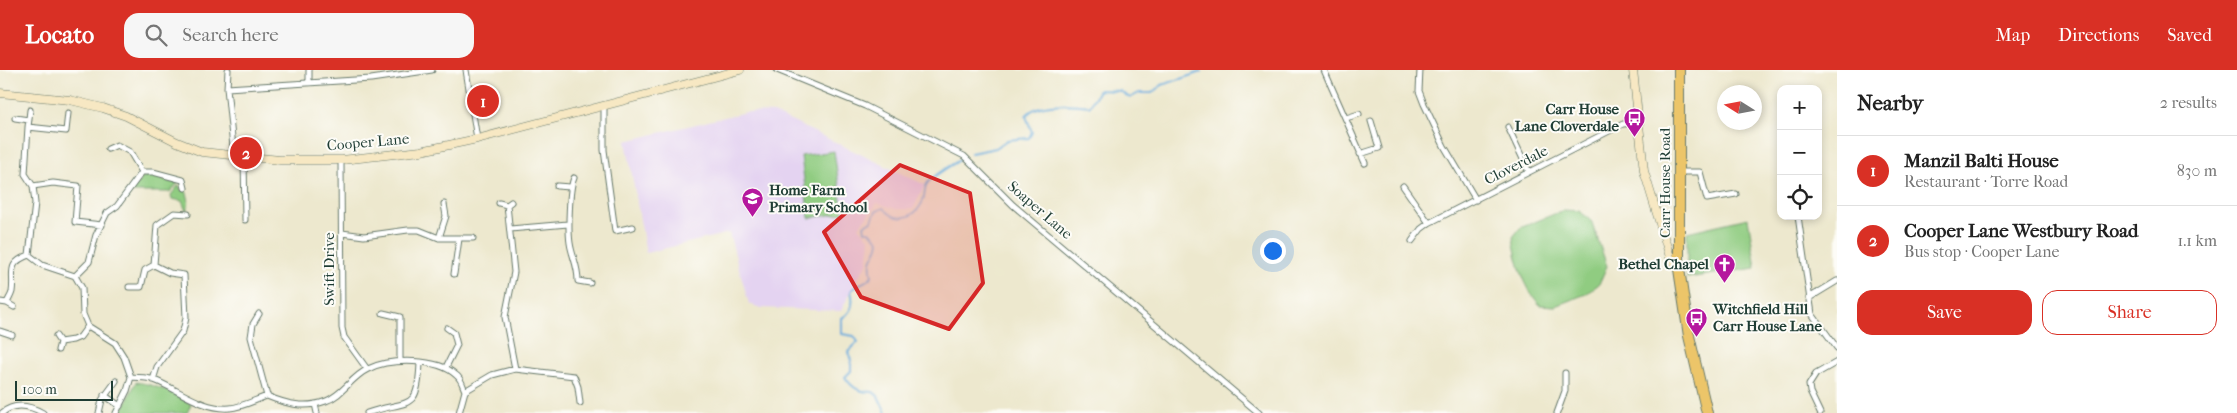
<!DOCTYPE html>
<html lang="en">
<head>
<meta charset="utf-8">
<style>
  body { margin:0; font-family:"IM FELL French Canon",serif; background:#f6f6f6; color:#222 }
  .controls { position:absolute; right:15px; top:15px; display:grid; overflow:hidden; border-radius:10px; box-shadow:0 2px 8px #0003 }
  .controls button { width:45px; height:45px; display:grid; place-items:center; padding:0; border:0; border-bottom:1px solid #e0e0e0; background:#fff; color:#222; font:25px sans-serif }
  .compass { position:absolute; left:1717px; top:15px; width:45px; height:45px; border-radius:50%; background:#fff; box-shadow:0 2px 8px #0003; rotate:281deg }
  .scale { position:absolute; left:15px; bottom:12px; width:98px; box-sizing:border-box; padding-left:5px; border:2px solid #1f3d34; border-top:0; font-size:14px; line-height:18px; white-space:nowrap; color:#1f3d34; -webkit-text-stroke:4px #fdfcf7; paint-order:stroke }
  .you { position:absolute; left:1272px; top:180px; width:18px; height:18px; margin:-12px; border:4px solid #fff; border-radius:50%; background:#1a73e8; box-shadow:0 0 0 8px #1a73e833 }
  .badge { display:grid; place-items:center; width:32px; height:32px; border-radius:50%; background:#d93025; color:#fff; font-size:16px; font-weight:700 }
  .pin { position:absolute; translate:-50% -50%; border:2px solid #fff; box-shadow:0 1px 5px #0006 }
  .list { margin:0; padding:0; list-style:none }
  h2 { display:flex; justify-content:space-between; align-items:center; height:65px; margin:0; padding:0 20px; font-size:21px }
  h2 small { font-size:16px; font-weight:400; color:#767676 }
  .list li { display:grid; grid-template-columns:32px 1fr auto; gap:15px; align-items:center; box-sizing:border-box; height:70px; padding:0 20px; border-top:1px solid #e0e0e0 }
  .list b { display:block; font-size:19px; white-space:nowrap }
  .list p { margin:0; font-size:16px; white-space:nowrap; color:#767676 }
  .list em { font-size:16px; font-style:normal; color:#767676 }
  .actions { display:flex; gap:10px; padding:15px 20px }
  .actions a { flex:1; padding:11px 0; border:1px solid #d93025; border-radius:15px; text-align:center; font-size:18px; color:#d93025 }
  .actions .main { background:#d93025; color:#fff }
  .icon { flex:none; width:28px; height:28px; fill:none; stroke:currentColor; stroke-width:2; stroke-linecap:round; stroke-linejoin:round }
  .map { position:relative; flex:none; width:1837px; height:343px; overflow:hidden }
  header { display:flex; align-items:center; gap:30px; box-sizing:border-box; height:70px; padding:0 25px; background:#d93025; color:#fff }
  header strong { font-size:24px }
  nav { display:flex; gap:28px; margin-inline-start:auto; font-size:18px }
  .search { width:350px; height:45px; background:#f6f6f6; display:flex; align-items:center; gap:12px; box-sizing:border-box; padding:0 18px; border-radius:15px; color:#767676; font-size:19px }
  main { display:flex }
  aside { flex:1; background:#fff }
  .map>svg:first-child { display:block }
  .built { fill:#e4d3f1 }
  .green { fill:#90cc81; stroke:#58845a }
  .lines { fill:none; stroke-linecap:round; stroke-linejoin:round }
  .stream { stroke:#68acdd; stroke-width:2 }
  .street-casing { stroke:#67796a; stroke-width:7 }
  .secondary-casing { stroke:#67796a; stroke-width:9 }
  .highway-casing { stroke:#67796a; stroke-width:12 }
  .street { stroke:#fff; stroke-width:5 }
  .secondary { stroke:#f7e8c3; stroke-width:8 }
  .highway { stroke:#ecc569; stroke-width:10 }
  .marked { fill:#d62828; fill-opacity:0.2; stroke:#d62828; stroke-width:4; stroke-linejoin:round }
  .labels { text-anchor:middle; stroke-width:4; stroke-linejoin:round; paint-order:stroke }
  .poi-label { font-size:15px; font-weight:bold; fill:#1f3d34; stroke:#fdfcf7; text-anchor:end }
  .street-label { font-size:15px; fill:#1f3d34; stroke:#fdfcf7 }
</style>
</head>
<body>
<header>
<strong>Locato</strong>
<div class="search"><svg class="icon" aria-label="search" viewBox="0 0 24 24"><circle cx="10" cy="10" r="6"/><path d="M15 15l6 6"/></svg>Search here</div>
<nav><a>Map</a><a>Directions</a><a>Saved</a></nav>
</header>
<main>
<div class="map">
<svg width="1837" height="343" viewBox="0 0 1837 343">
  <rect width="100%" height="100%" fill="#fdfcf7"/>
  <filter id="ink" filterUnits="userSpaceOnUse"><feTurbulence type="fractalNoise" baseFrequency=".02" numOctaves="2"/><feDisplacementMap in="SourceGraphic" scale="10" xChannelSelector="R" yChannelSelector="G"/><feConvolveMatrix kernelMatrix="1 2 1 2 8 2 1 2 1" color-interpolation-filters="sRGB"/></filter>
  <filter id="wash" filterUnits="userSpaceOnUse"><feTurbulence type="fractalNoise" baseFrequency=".0096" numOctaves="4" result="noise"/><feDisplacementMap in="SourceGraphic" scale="20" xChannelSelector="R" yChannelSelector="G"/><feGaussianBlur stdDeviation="1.12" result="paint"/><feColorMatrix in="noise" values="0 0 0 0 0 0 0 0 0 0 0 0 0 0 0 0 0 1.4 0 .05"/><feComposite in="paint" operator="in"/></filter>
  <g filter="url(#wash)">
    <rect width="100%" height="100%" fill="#ede8ce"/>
    <!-- built -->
    <path class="built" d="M746 42 774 43 925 115 913 139H896L877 133 859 157 870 170 867 194 857 209 841 241 761 238 749 234 729 163 646 183 626 71Z"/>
    <!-- green -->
    <path class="green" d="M834 81 843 143 809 148 801 86Z
      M149 105H160L161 108 170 112 178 113 170 122H131V118H135L142 108Z
      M179 115 181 120 186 121C189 128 190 134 186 141L182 131 172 129 171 125Z
      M1564 140 1579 141 1591 150 1607 196 1599 214 1586 224 1555 236 1540 235C1524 218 1516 190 1513 167L1520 158Z
      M1748 148 1756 198 1687 208V162Z
      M136 312C157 315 173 323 191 334L187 343H121Z"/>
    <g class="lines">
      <!-- stream -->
      <path class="stream" d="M971 83 996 78 1007 70 1029 68 1032 62 1026 46C1037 31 1073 34 1090 36L1099 20 1120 21 1130 28 1139 23H1152L1162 15 1201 2
        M886 343 878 326 873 322C859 322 852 318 845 307L851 301V290L848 282 858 272 854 266 842 264V248C853 242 854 232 851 221 857 213 865 214 872 206 867 184 878 187 879 171L869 161H865L864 155 872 151 876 141 884 138C895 153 914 149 922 133 925 127 924 119 927 114 931 106 955 93 963 88"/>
    </g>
  </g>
  <g filter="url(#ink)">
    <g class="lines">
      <defs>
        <path id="street" d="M228 0 227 18 234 87
          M309 0V13
          M466 0 477 69
          M777 0 865 36 964 86 1013 135 1259 343
          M1324 0 1365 93
          M1420 0 1419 21 1424 34 1444 76 1476 130
          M227 18 371 9 432 0
          M604 37V80L615 161 633 157
          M68 43 66 61 28 57 25 104 33 116 35 133 29 185 42 195 75 206 82 218 83 244 88 256 115 273 124 287 131 307
          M15 48 29 50
          M1346 48 1359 44
          M28 57 30 40
          M1508 57 1529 102
          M108 79 117 75 130 82 142 102
          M1360 84 1379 78 1371 51
          M244 87 245 150
          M341 90 342 258 344 267 367 299
          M1680 102H1700L1707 129 1736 124
          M574 108C569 119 568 160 570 173 572 187 578 195 578 211L590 213
          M33 116 53 113 78 116 75 152 102 155
          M557 116 570 117
          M1403 116 1429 153
          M499 133 507 135 511 132
          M507 135 514 202 505 247 515 299
          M1798 146 1812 244 1837 278
          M510 159 568 154
          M342 163 364 166 408 160H419L439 168H473
          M439 168 446 146 444 134
          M1412 171 1421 159 1429 153 1623 54 1639 53
          M454 204 459 169
          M75 206 89 192 96 165 107 143 117 136 142 102H153L183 110 185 118
          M129 217H141L145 200 154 195
          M1809 228 1837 211
          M0 232 7 233C8 230 11 226 12 222 15 203 5 194 29 185
          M7 233 14 237
          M383 243 400 247V291
          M259 244 253 254 251 267 267 326
          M0 261 12 265
          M56 266 60 272
          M58 280 60 272 73 270 80 267 88 256
          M446 297 457 275 454 263 447 258
          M131 307C138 308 147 307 154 310 178 319 202 340 230 338 242 337 255 330 267 326 286 334 305 339 326 331 343 325 351 307 368 299 390 288 438 288 456 305 461 308 463 316 465 321
          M153 310 157 297 183 261 186 248 184 205 170 203 154 195 157 155 174 143 188 144
          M465 321 492 305 515 299 574 306 578 317 580 333
          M104 325 120 336
          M315 334 317 343
          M2 343C15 332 29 335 43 343
          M99 343 102 330 116 311
          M116 343 127 321 131 307
          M367 343C409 329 418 343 420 293
          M459 343 465 321
          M1557 343 1565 321V303
          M1820 343 1810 322 1809 315 1816 304 1837 292"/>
        <path id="secondary" d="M1633 0 1644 101 1670 187 1679 199
          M0 23 70 30 103 38 126 46 177 72 202 82 280 90H342L421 81 477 69 740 0"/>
        <path id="highway" d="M1679 0V199L1689 266 1707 343"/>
      </defs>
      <!-- street casing -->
      <use href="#street" class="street-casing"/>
      <!-- secondary casing -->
      <use href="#secondary" class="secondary-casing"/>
      <!-- highway casing -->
      <use href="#highway" class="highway-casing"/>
      <!-- street -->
      <use href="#street" class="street"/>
      <!-- secondary -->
      <use href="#secondary" class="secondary"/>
      <!-- highway -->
      <use href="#highway" class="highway"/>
    </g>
  </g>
  <!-- marked area -->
  <path class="marked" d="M900 95 970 123 983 213 949 259 861 227 824 162Z"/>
  <!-- icons -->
  <defs>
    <symbol id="bus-pin" viewBox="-11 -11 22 30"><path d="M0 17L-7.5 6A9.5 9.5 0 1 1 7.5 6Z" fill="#b5179e" stroke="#fdfcf7"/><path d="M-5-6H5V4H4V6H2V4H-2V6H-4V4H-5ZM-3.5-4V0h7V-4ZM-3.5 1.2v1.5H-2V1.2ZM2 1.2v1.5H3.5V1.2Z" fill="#fff"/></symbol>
    <symbol id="school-pin" viewBox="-11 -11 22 30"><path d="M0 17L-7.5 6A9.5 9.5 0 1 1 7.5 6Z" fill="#b5179e" stroke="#fdfcf7"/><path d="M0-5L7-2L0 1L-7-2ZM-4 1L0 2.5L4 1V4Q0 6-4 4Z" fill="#fff"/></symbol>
    <symbol id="church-pin" viewBox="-11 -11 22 30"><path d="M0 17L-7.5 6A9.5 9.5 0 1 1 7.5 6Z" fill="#b5179e" stroke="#fdfcf7"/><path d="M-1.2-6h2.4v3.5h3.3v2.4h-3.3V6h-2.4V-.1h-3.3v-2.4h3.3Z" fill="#fff"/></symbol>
  </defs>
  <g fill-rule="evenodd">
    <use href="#bus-pin" x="1622" y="36" width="25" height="34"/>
    <use href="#school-pin" x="740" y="116" width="25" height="34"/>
    <use href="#church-pin" x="1712" y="182" width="25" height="34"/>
    <use href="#bus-pin" x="1684" y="236" width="25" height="34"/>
  </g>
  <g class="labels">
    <!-- poi labels -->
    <g class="poi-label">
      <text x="1619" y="44">Carr House<tspan x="1619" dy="17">Lane Cloverdale</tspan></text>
      <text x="769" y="125" text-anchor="start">Home Farm<tspan x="769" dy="17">Primary School</tspan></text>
      <text x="1709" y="199">Bethel Chapel</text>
      <text x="1713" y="244" text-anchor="start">Witchfield Hill<tspan x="1713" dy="17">Carr House Lane</tspan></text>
    </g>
    <!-- street labels -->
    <g class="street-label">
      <text transform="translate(368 72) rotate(-5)" y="5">Cooper Lane</text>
      <text transform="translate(1516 95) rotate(-27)" y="5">Cloverdale</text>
      <text transform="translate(1665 113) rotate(-90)" y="5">Carr House Road</text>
      <text transform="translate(1040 140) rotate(41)" y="5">Soaper Lane</text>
      <text transform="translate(329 199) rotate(-90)" y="5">Swift Drive</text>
    </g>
  </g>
</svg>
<div class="controls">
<button>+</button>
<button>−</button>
<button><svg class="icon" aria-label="locate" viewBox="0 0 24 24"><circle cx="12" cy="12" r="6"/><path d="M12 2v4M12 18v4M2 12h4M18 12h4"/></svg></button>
</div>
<svg class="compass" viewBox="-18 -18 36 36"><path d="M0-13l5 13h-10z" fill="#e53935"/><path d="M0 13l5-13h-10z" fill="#767676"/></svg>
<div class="scale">100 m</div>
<div class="you"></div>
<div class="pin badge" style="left:483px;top:31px">1</div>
<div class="pin badge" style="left:246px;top:83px">2</div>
</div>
<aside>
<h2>Nearby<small>2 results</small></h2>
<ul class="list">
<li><span class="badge">1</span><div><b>Manzil Balti House</b><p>Restaurant · Torre Road</p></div><em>830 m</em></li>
<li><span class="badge">2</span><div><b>Cooper Lane Westbury Road</b><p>Bus stop · Cooper Lane</p></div><em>1.1 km</em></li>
</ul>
<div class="actions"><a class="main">Save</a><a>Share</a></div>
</aside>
</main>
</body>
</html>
